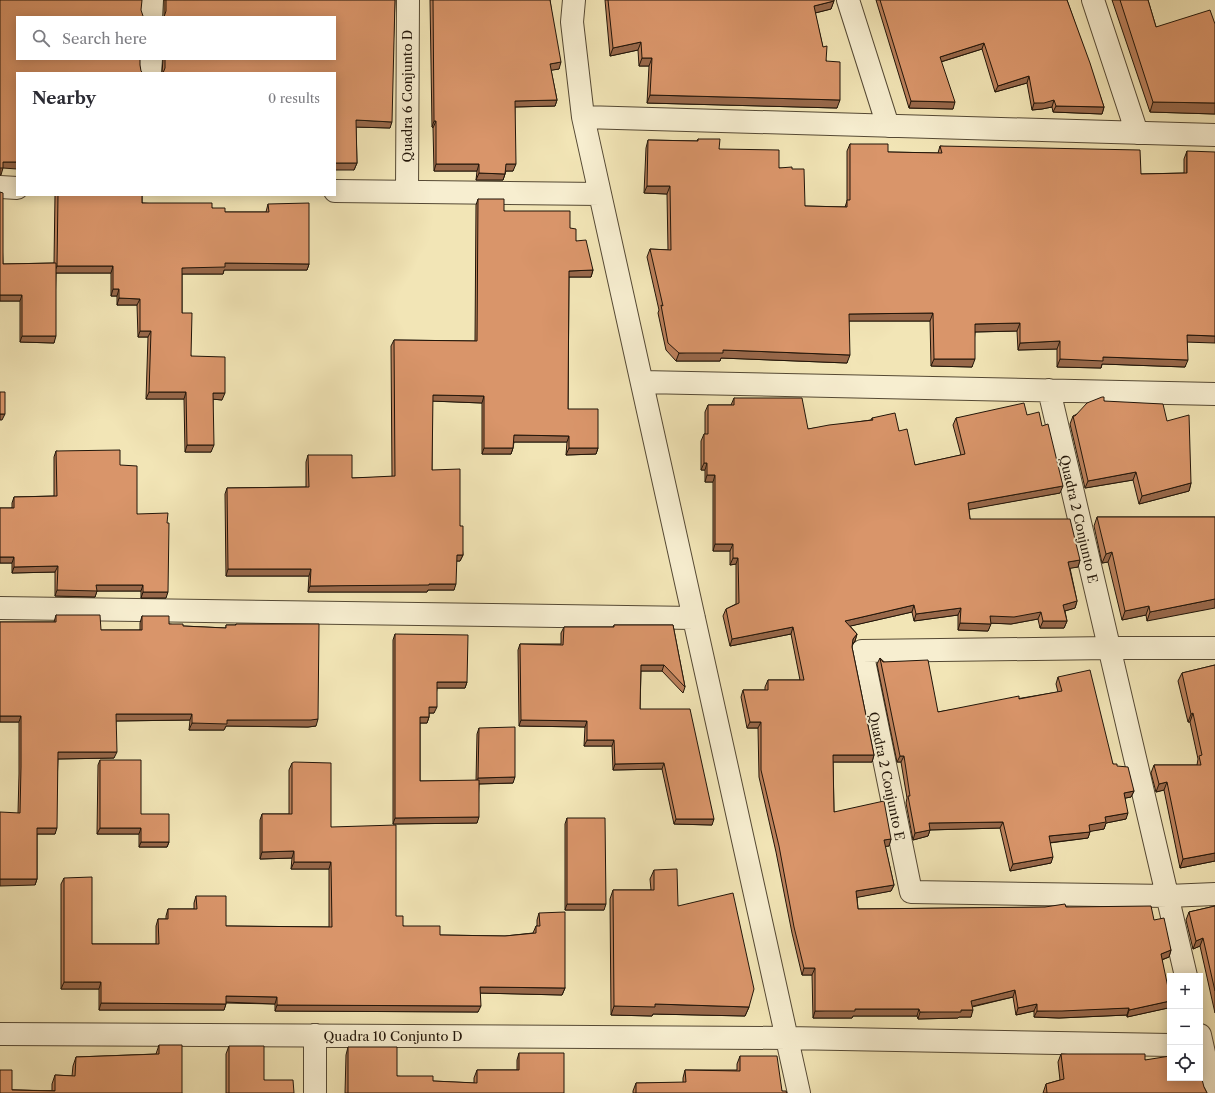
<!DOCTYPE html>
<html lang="en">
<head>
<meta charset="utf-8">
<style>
  body { margin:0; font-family:"Libre Caslon Text",serif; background:#f2f2f3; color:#2b2b33 }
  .controls { position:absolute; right:12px; bottom:12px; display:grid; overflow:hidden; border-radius:0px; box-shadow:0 2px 10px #0003 }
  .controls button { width:36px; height:36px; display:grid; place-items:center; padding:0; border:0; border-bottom:1px solid #e1e1e2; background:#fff; color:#2b2b33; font:20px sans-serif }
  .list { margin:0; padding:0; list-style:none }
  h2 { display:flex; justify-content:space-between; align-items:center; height:52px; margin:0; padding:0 16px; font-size:17px }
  h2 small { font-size:13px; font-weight:400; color:#7c7c81 }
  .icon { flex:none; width:22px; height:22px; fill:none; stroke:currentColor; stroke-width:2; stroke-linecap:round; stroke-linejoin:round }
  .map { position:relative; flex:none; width:1215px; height:1093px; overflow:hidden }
  .search { position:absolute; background:#fff; box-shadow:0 2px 10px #0003; left:16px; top:16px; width:320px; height:44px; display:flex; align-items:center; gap:10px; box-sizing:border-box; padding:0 14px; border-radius:0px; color:#7c7c81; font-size:15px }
  .panel { position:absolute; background:#fff; box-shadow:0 2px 10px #0003; left:16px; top:72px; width:320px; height:124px; border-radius:0px }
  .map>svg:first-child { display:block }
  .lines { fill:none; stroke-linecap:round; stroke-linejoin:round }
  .minor-casing { stroke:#554934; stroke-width:24 }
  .minor { stroke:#f7eed0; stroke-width:22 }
  .wall { fill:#bb805b; stroke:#211509 }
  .shaded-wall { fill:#98684a; stroke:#211509 }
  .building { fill:#d9956a; stroke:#211509 }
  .labels { text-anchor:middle; stroke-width:4; stroke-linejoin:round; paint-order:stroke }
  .street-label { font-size:13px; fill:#211509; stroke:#f7eed0 }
</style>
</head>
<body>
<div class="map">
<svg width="1215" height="1093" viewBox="0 0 1215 1093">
  <rect width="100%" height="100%" fill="#f2e5b6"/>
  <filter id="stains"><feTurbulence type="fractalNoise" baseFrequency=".005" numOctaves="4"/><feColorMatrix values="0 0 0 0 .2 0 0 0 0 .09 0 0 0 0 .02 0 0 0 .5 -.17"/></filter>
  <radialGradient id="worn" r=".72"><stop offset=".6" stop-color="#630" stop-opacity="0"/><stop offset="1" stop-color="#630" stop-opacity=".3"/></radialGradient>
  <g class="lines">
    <defs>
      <path id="minor" d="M574 0 572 22 583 117 799 1093
        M848 0 888 126
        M1093 0 1137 133
        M151 17 152 0
        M150 73 151 59
        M583 117 1215 135
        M0 187 17 188
        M335 191 600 194
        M407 192 408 0
        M642 382 1215 394
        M1049 390 1186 976
        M0 608 694 618
        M1215 648H1110L862 651 911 892 1168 896 1215 894
        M0 1034 787 1038 1170 1045
        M315 1035V1093
        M1200 1035 1213 1093"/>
    </defs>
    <!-- minor casing -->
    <use href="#minor" class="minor-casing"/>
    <!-- minor -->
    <use href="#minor" class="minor"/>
  </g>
  <!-- wall -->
  <path class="wall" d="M164 0H395L390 128 356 127 357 163 354 170 162 73 163 59H335L164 17Z
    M430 0H550L559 69 551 70 557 100 555 106 515 107 513 171H506L503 180H476L477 171H434L433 128 432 127Z
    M605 0H834L831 9 815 13 837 108 647 103 649 66H639L638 50 610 56Z
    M876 0H1067L1104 107 1102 114 1053 112 1052 107 1042 109 1032 110 1027 83 995 92 982 49 941 62 953 109 909 108Z
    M1112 0H1148L1156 27 1215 24V114L1150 112Z
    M698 139 719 149 779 168 792 169 805 206 845 207 847 201V151L850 144 888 152 938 153 940 146 1141 174 1184 173V159L1187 151V342L1185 367 1102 364 1101 368 1057 367V349L1018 350 1017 331 975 332 972 367 931 366 930 321H849L847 363 721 358 720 361H676L666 350 658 313 659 310 647 257 650 249 668 250 667 194 644 193 646 148 648 140 697 141Z
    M0 192 3 264 54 263 55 195H142V203L212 208 225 212H266L268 204 309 264 307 270H224L223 274H182V313L191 356 222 400 213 399 211 452H185L184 399H146L148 337H138L137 305H117V296H111V273H56L54 343 20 342V301H0Z
    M478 199 504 211 570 228 576 241 593 270 591 277H569L568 409 598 448 596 454 566 455 567 442H514L513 448 511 454H482V403L432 401V470L460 526 463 555 460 561H456L454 590H428L427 592H308L309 576H226L225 494 227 488 306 487V462L308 455 352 478 392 477 391 346 394 340 475 341 476 205Z
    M734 398 808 429 871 420 872 418 899 431 915 465 961 455 953 425 956 418 1027 415 1042 426 1060 493 969 509 970 519 1080 560 1078 567 1070 568 1077 601 1075 608 1065 611 1067 621 1064 628H1040L1038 619 1011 624 991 623 988 631 958 630V615L914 621 912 612 850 626 857 634 855 641 853 644 852 647 874 755 872 762H833L834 812 891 839 889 846H885L894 885 891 891 857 897 858 909 1066 907 1154 920 1171 950 1169 957 1162 960 1168 1008 1127 1017V1015L1059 1018 1034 1017V1011L1016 1015 1013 997 972 1007 971 1017H959L958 1018 918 1019 917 1016H853L852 1018H813L812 975H802L792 933 776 852 759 777 758 728H747L741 697 743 690H765V687L768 680H800L791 634 730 646 723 616 726 609 736 604V564L730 565V551H713V482H705V470H701V441L704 434H705V412L708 405H731Z
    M1104 401 1167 421 1191 483 1189 491 1139 504 1133 480 1085 488 1070 424 1073 416Z
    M56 451 120 465 166 598H141V591H97L95 597 55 596V572L12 573V563H0V508H12V503L14 497 54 496V457Z
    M1097 517H1215L1147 621 1146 615 1122 620 1108 562 1102 563 1094 526Z
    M56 615 101 630H140V623L142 616 169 624 183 626 226 628V625H235L236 624 316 726 308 727 226 726 224 730H189L190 720 116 721 114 758 58 759 55 834H37V879L35 885 18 813 19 774V722H0V622H54Z
    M614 625H673L685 687 683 693 662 671H641L640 709 712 825 674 824 662 769 613 770 612 746H584L585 727 519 726 518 650 520 644H561V633L564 627H613Z
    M395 634 467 682 465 688H437L434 713H429V717L427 723H420V781H476L477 734 479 728 513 783 479 784 477 823 393 824V640Z
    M880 658 938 712 1058 692 1056 684 1058 677 1113 764 1117 766 1134 791 1131 797 1125 798 1126 819 1106 823 1104 829 1090 831 1088 838 1050 843 1051 863 1010 871 1000 828 930 830 928 836 913 840 906 803 907 798 901 762H897L877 664Z
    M1215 665V861L1180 868 1164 790 1156 792 1151 773 1154 765H1197L1198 759 1190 722H1188L1178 681 1182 673Z
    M100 760 141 814 169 842 167 847H139V834H97L98 765Z
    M292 763 331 827 403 926 440 935 505 936 533 933 536 926H537V920L539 913 565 988 562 995 480 993 478 1012 275 1011V1004L226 1003 224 1010H99V989H61V884L64 878 92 944H156V926L158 919H166V916L168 909H194V903L196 896 226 926 329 927V869H291L292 858 260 859V820L262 814H289V770Z
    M567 818 604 910H565V824Z
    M654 870 678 906 749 1007 745 1016 653 1014 652 1016 611 1015 610 899 613 890H651L650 879Z
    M1215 906V1013L1200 946 1193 949 1186 920 1189 912Z
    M159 1045 182 1093 12 1090 52 1091V1084L55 1075 72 1076 73 1066 76 1057 156 1054Z
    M229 1046 264 1080 294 1093H226V1054Z
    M348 1047 397 1076 433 1081 474 1083V1078L477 1070H517V1060L519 1053 564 1093H345L346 1055Z
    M1061 1054 1145 1060 1204 1087 1207 1093H1043L1046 1084 1060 1080 1058 1062Z
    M740 1056 782 1091 787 1093H633V1091L636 1083H683V1078L685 1070H737V1064Z"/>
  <!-- shaded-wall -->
  <path class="shaded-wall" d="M834 1 831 9 811 14 814 6Z
    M641 42 638 50 610 56 613 48Z
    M984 43 982 49 937 63 940 57Z
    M642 58H652L649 66H639Z
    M561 62 559 69 547 71 550 64Z
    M1029 76 1027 83 995 92 998 86Z
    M650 95 840 100 837 108 647 103Z
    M557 100 555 106 513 107 515 101Z
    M1054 100 1052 107 1042 109 1032 110 1034 103Z
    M911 101 955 102 953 109 909 108Z
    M1153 102 1215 103V114L1150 112Z
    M1056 106 1104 107 1102 114 1053 112Z
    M356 120 392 122 390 128 354 127Z
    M434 121H436L433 128 432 127Z
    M3 162H17V169L3 168 1 175H0V168Z
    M335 163H357L354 170H335Z
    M436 164H479L477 171H434Z
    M506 164H516L513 171H503Z
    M479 173 505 174 503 180H476Z
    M647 186H670L667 194 644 193Z
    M225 263 309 264 307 270H224L223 274H179L182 268Z
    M57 266H113L111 273H54Z
    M593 270 591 277H567L569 271Z
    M113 289H119L117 296H111Z
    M0 295H22L20 301H0Z
    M119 298 140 299 137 305H117Z
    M933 313 930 321H846L849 314Z
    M1020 323 1017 331 972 332 975 324Z
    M140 331H151L148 337H138Z
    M1187 335 1215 336V343L1184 342Z
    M22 336H56L54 343 20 342Z
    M1060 341 1057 349 1018 350 1020 343Z
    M723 350 850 355 847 363 721 358 720 361H676L679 353Z
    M1103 357 1188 360 1185 367 1102 364 1101 368 1057 367 1060 359Z
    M934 359H975L972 367 931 366Z
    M149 392H186L184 399H146Z
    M213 393H225L222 400 211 399Z
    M433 395 484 396 482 403 430 401Z
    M0 414H5L2 420H0Z
    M514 435 569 436 567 442H512Z
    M187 445H214L211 452H185Z
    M484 448H513L511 454H482Z
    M569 448H598L596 454 566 455Z
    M704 463H707L705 470H701Z
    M1136 472 1133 480 1085 488 1088 481Z
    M707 475H715L713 482H705Z
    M1191 483 1189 491 1139 504 1142 496Z
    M1063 486 1060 493 966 510 968 503Z
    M715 544H733L730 551H713Z
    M1112 552 1108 562 1102 563 1106 554Z
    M457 555H463L460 561H454Z
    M0 557H14L12 563H0Z
    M733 558H738L736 564 730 565Z
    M1080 560 1078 567 1066 569 1068 562Z
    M58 566 55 572 12 573 14 567Z
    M228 569H311L309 576H226Z
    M429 584H456L454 590H428L427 592H308L310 586Z
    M96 585H143L141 591H97L95 597 55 596 57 590Z
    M143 592H168L166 598H141Z
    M1215 599V608L1147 621 1150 612Z
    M1077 601 1075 608 1061 612 1063 605Z
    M914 605 912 612 842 628 845 621Z
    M1149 606 1146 615 1122 620 1125 611Z
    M961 608 958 615 914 621 916 614Z
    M1041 612 1038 619 1011 624 987 623 990 616Z
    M1043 621H1067L1064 628H1040Z
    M960 623 991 624 988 631 958 630Z
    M793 627 791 634 730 646 732 639Z
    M857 634 855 641 851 646 853 639Z
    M641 665H664L662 671H638Z
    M437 682H467L465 688H435Z
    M429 707H437L434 713H427Z
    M1193 713 1190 722H1188L1191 714Z
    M116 714H192L190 720 114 721Z
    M0 716H21L19 722H0Z
    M420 717H429L427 723H418Z
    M318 719 316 726 308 727 226 726 224 730H189L192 723 227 720Z
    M521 720 587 721 585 727 519 726Z
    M750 722H761L758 728H747Z
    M587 740H614L612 746H584Z
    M58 752H117L114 758 56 759Z
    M833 755H874L872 762H831Z
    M900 756H904L901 762H897Z
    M664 763 662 769 613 770 615 764Z
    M515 777 513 783 475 784 478 778Z
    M1167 782 1164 790 1156 792 1159 784Z
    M1134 791 1131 797 1121 799 1124 793Z
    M1128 813 1126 819 1106 823 1104 829 1087 832 1089 825 1105 817Z
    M479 817 477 823 393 824 395 818Z
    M676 819H714L712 825 674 824Z
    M1003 822 1000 828 926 830 929 823Z
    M37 828H57L55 834H35Z
    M100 828H141L139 834H97Z
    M930 830 928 836 913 840 915 833Z
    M1090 832 1088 838 1047 843 1049 836Z
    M891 839 889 846 881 847 884 840Z
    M141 842H169L167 847H139Z
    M294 851 292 858 260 859 262 852Z
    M1215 853V861L1180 868 1183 859Z
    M1053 857 1051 863 1010 871 1013 864Z
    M294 862H331L329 869H291Z
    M0 879H37L35 885 0 886Z
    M894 885 891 891 854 898 856 891Z
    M567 904H606L604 910H565Z
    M1203 938 1200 946 1193 949 1196 941Z
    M1171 950 1169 957 1158 961 1161 954Z
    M804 968H815L812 975H802Z
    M64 982H101L99 989H61Z
    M480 987 565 988 562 995 478 993Z
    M1015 990 1013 997 969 1007 971 1001Z
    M226 996 277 997 275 1004 224 1002Z
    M1170 1001V1003L1168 1008 1127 1017 1129 1010Z
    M101 1003 226 1004 224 1010H99Z
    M655 1004 749 1007 745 1016 653 1014 652 1016 611 1015 614 1006Z
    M1037 1004 1034 1011 1016 1015 1018 1008Z
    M277 1005 481 1006 478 1012 275 1011Z
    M1129 1008 1127 1015 1059 1018 1034 1017 1037 1011Z
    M855 1009H919L917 1016H853L852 1018H813L815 1011Z
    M961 1010H973L971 1017H959L958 1018 918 1019 920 1012Z"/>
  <!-- building -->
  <path class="building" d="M0 0H142L141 10 143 16V17H17V59H140V65L141 71 143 73H17V162H3V168H0Z
    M166 0H395L392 122 356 120 357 163H335V73H163L165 68V59H335V17H164L166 11Z
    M433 0H550L561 62 550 64 557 100 515 101 516 164H506L505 174 479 173V164H436V121H434Z
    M608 0H834V1L814 6 823 47 827 46 826 61 840 62V100L650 95 652 58H642L641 42 613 48Z
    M880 0H1067L1090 63 1104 107 1056 106 1054 100 1044 103H1034L1029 76 998 86 984 43 940 57 955 102 911 101Z
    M1120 0H1148L1156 27 1210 10 1215 24V103L1153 102Z
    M698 139H720L719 149 779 150V168L792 167V169H804L805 206 847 207V200H850V144H888V152L942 153 940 146 1140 150 1141 174 1187 173V151L1215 152V336L1187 335 1188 360 1103 357V361L1060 359V341L1020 343V323L975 324V359H934L933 313 849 314 850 355 723 350V353H679L668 343 661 305 663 306 650 249 671 250 670 186H647L648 140 698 141Z
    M0 192 3 193V264L56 263V336H22V295H0Z
    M58 195H142V203H212V208H225V212H269L268 204 309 203V264L225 263V267L182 268V313H192L191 356 225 357V393H213L214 445H187L186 392H149L151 331H140V299L119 298V289H113V266H57Z
    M478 199H504V211H570V228L576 229V241L586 240 593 270 569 271 568 409H598V448H569V436L514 435 513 448H484V396L433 395 432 470 460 469V526H463V555H457L456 584H429V585L310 586 311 569H228L227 488 309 487 308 455H352V478L395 476 394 340 477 341Z
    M0 392H5V414H0Z
    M1102 397H1104V401L1163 404 1167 421 1189 415 1191 483 1142 496 1136 472 1088 481 1073 416H1075L1087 403Z
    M734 398H802L808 429 829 425 873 420 872 418 895 413 899 431 907 429 915 465 965 454 956 418 1024 403 1027 415 1039 412 1042 426 1048 424 1063 486 968 503 970 519H1070L1080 560 1068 562 1077 601 1063 605 1067 621H1043L1041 612 1014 617 990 616 991 624 960 623 961 608 916 614 914 605 845 621 857 634 853 639 852 647 874 755H833L834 812 884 801 891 839 884 840 894 885 856 891 858 909 1045 907 1065 904 1066 907 1151 906 1154 920 1164 918 1171 950 1161 954 1170 997V1001L1129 1010V1008L1062 1011H1037V1004L1018 1008 1015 990 971 1001 973 1010H961V1012H920L919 1009H855V1011H815V968H804L794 927 779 846 761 770V722H750L743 690H768V680H804L793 627 732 639 726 609 739 603 738 558H733V544H715V475H707V463H704V434H708V405H734Z
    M120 450V465L137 466V514L168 513 167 523H169L168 592H143V585H96L97 591 57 590 58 566 14 567V557H0V508H14V497L57 496 56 451Z
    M1097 517H1215V599L1150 612 1149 606 1125 611 1112 552 1106 554Z
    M56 615H100L101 630H142V616H169V624H183V626L226 628V625H236V624H319L318 719 311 720H227V724L192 723V714H116L117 752H58L57 828H37V879H0V812L20 813 21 767V716H0V622H56Z
    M614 625H673L685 687 664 665H641L640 709H690L714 819H676L664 763 615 764 614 740H587V721L521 720 520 644 563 645 564 627H614Z
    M395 634 468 635 467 682H437V707H429V717H420V781L479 780V817L395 818Z
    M880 658 883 662 928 660 938 712 1019 696V699L1062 691 1058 677 1090 670 1113 764H1117V766L1128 767 1134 791 1124 793 1128 813 1105 817 1106 822 1089 825 1090 832 1049 836 1053 857 1013 864 1003 822 929 823 930 830 915 833 908 796H910L904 756H900Z
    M1215 665V853L1183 859 1167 782 1159 784 1154 765H1201L1199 756 1202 755 1193 713 1191 714 1182 673Z
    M515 727V777L478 778 479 728Z
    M100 760H141V814H169V842H141V828H100Z
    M294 762 331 763V827L396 825V916H403V926H440V935L505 936 536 933V926H540L539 913 565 912V988L480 987 481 1006 277 1005V997L226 996V1004L101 1003V982H64V878L92 877V944H159L158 919H168V909H197L196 896H226V926L332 927 331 862H294V851L262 852V814H292V763Z
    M567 818H605L606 904H567Z
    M677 869 678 906 733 893 754 989 749 1007 655 1004V1007L614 1006 613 890H654V870Z
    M1215 906V991L1203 938 1196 941 1189 912Z
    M159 1045H182V1093H0V1070H12V1090L55 1091V1075L75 1076 76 1057 159 1054Z
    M229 1046H264V1080H293L294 1093H229Z
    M348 1047H397V1076H433V1081L477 1083V1070H519V1053H564V1093H348Z
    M1061 1054H1145V1060L1170 1056V1078H1200V1072L1204 1087 1207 1093H1047L1046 1084 1064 1079Z
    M740 1056H777L782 1091H786L787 1093H636V1083L686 1082 685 1070 740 1071Z"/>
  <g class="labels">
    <!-- street labels -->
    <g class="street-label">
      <text transform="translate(407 96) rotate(-90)" y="5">Quadra 6 Conjunto D</text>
      <text transform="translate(1079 519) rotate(77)" y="5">Quadra 2 Conjunto E</text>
      <text transform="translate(887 776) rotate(78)" y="5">Quadra 2 Conjunto E</text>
      <text x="393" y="1041">Quadra 10 Conjunto D</text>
    </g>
  </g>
  <rect width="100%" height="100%" filter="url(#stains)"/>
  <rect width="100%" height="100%" fill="url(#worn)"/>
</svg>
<div class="controls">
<button>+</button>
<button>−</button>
<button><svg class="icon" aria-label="locate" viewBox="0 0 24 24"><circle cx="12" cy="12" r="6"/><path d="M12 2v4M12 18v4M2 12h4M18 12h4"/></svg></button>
</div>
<div class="search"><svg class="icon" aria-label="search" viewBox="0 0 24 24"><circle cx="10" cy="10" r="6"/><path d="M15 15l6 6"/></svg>Search here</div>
<section class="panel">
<h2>Nearby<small>0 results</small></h2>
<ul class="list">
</ul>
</section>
</div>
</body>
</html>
